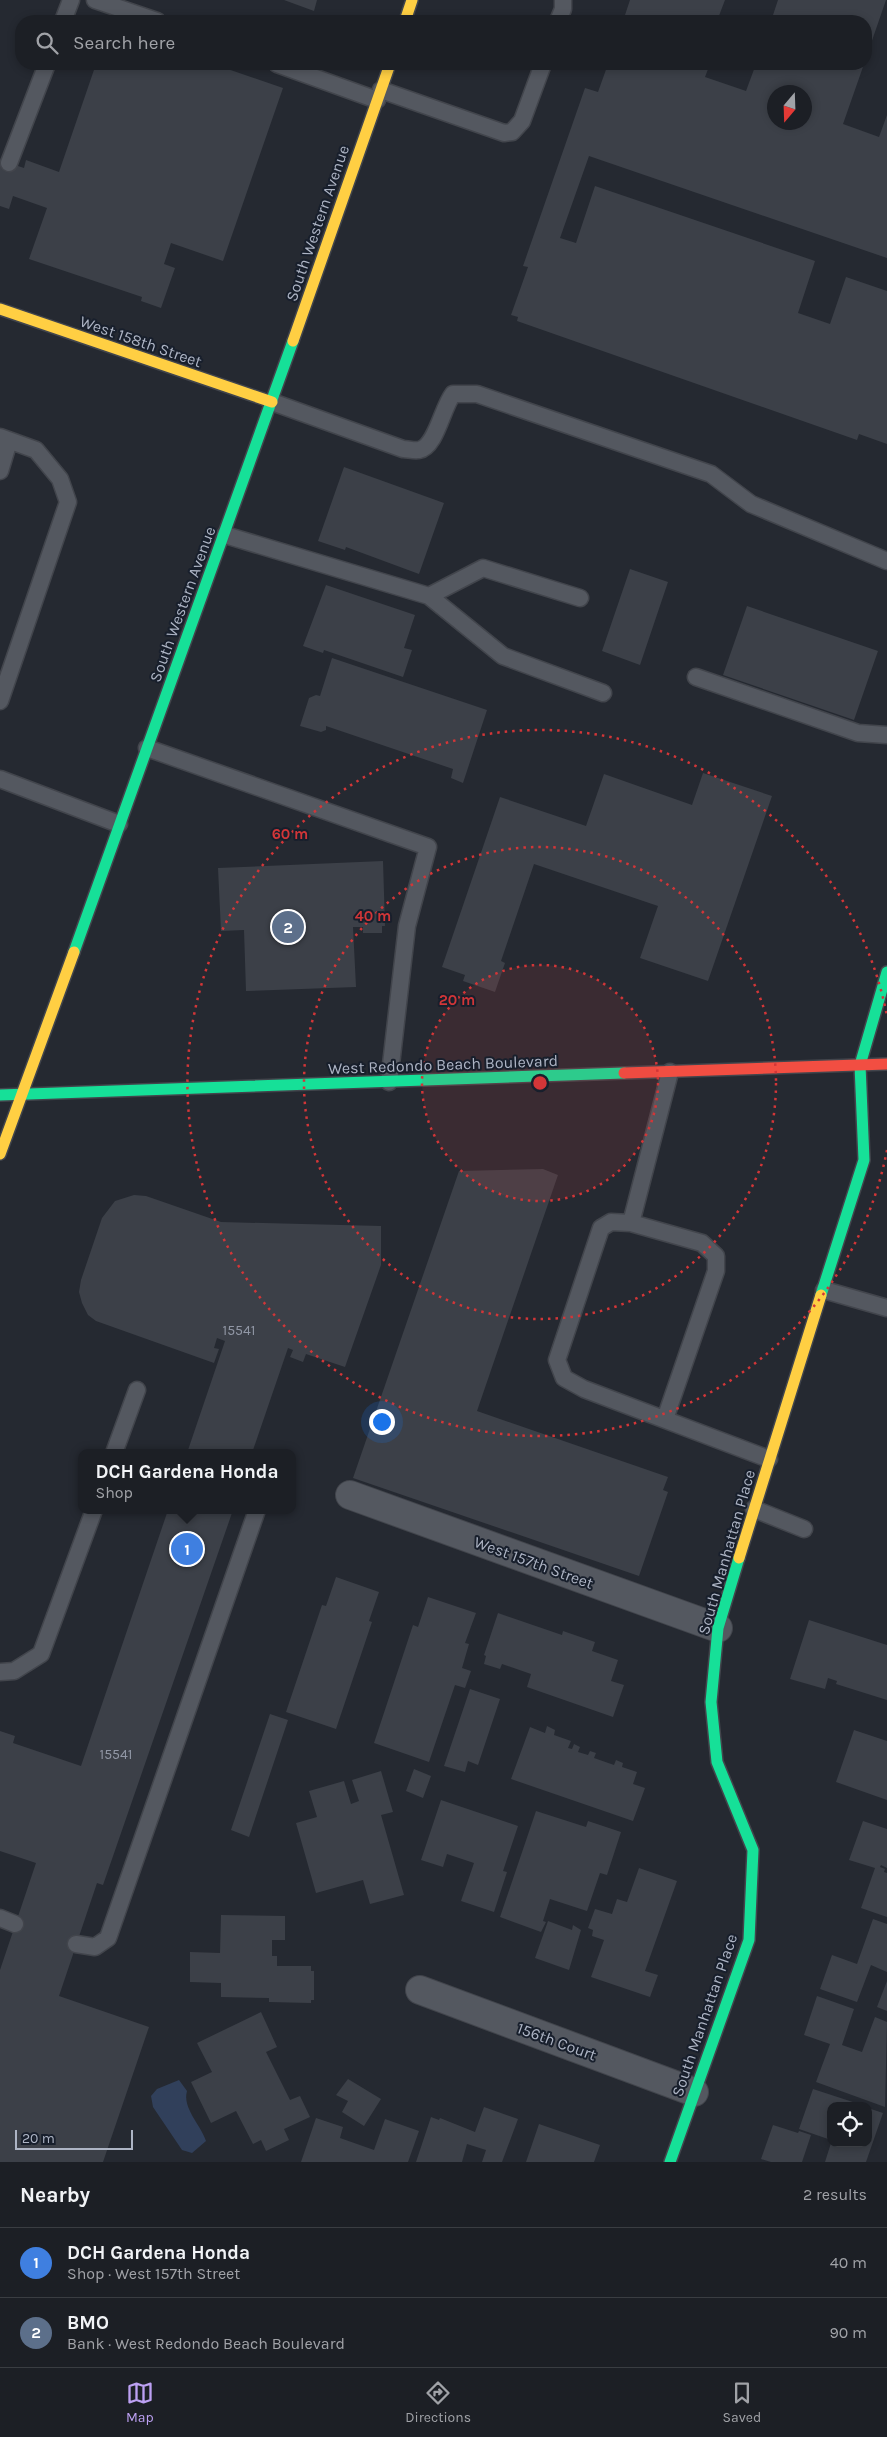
<!DOCTYPE html>
<html lang="en">
<head>
<meta charset="utf-8">
<style>
  body { margin:0; font-family:Karla,sans-serif; background:#25272d; color:#f1f3f6 }
  .controls { position:absolute; right:15px; bottom:15px; display:grid; overflow:hidden; border-radius:10px; box-shadow:0 2px 8px #0003 }
  .controls button { width:45px; height:45px; display:grid; place-items:center; padding:0; border:0; border-bottom:1px solid #3a3d42; background:#1c1f25; color:#f1f3f6; font:25px sans-serif }
  .compass { position:absolute; left:767px; top:85px; width:45px; height:45px; border-radius:50%; background:#1c1f25; box-shadow:0 2px 8px #0003; rotate:199deg }
  .scale { position:absolute; left:15px; bottom:12px; width:118px; box-sizing:border-box; padding-left:5px; border:2px solid #adb4c4; border-top:0; font-size:14px; line-height:18px; white-space:nowrap; color:#adb4c4; -webkit-text-stroke:4px #181f2c; paint-order:stroke }
  .you { position:absolute; left:381px; top:1421px; width:18px; height:18px; margin:-12px; border:4px solid #fff; border-radius:50%; background:#1a73e8; box-shadow:0 0 0 8px #1a73e833 }
  .badge { display:grid; place-items:center; width:32px; height:32px; border-radius:50%; background:#bca0f2; color:#fff; font-size:16px; font-weight:700 }
  .pin { position:absolute; translate:-50% -50%; border:2px solid #fff; box-shadow:0 1px 5px #0006 }
  .popup { position:absolute; left:78px; top:1449px; width:218px; height:65px; box-sizing:border-box; display:grid; place-content:center; border-radius:10px; background:#1c1f25; filter:drop-shadow(0 1px 4px #0005); font-size:16px; white-space:nowrap; color:#a0a2a7 }
  .popup b { font-size:19px; color:#f1f3f6 }
  .popup::after { content:''; position:absolute; left:50%; top:100%; margin-left:-10px; border:10px solid transparent; border-top-color:#1c1f25 }
  .list { margin:0; padding:0; list-style:none }
  h2 { display:flex; justify-content:space-between; align-items:center; height:65px; margin:0; padding:0 20px; font-size:21px }
  h2 small { font-size:16px; font-weight:400; color:#a0a2a7 }
  .list li { display:grid; grid-template-columns:32px 1fr auto; gap:15px; align-items:center; box-sizing:border-box; height:70px; padding:0 20px; border-top:1px solid #3a3d42 }
  .list b { display:block; font-size:19px; white-space:nowrap }
  .list p { margin:0; font-size:16px; white-space:nowrap; color:#a0a2a7 }
  .list em { font-size:16px; font-style:normal; color:#a0a2a7 }
  .icon { flex:none; width:28px; height:28px; fill:none; stroke:currentColor; stroke-width:2; stroke-linecap:round; stroke-linejoin:round }
  .map { position:relative; flex:none; width:887px; height:2162px; overflow:hidden }
  .search { position:absolute; background:#1c1f25; box-shadow:0 2px 8px #0003; left:15px; right:15px; top:15px; height:55px; display:flex; align-items:center; gap:12px; box-sizing:border-box; padding:0 18px; border-radius:20px; color:#a0a2a7; font-size:19px }
  .sheet { height:205px; background:#1c1f25 }
  nav { display:flex; justify-content:space-around; align-items:center; box-sizing:border-box; height:70px; border-top:1px solid #3a3d42; background:#1c1f25; font-size:14px; color:#a0a2a7 }
  nav a { display:grid; justify-items:center; gap:2px }
  nav .on { color:#bca0f2 }
  .map>svg:first-child { display:block }
  .water { fill:#31405b }
  .building { fill:#3c4048; fill-rule:evenodd }
  .lines { fill:none; stroke-linecap:round; stroke-linejoin:round }
  .lane-casing { stroke:#42454c; stroke-width:19 }
  .street-casing { stroke:#42454c; stroke-width:30 }
  .fast-casing { stroke:#42454c; stroke-width:14 }
  .slow-casing { stroke:#42454c; stroke-width:14 }
  .jam-casing { stroke:#42454c; stroke-width:14 }
  .lane { stroke:#545860; stroke-width:16 }
  .street { stroke:#545860; stroke-width:28 }
  .fast { stroke:#16e098; stroke-width:11 }
  .slow { stroke:#ffcf43; stroke-width:11 }
  .jam { stroke:#f24e42; stroke-width:11 }
  .ring { fill:none; stroke:#d23638; stroke-width:2.5; stroke-dasharray:2.5 5 }
  .labels { text-anchor:middle; stroke-width:4; stroke-linejoin:round; paint-order:stroke }
  .number-label { font-size:14px; fill:#9197a5 }
  .street-label { font-size:16px; fill:#adb4c4; stroke:#181f2c }
  .centre { fill:#d23638; stroke:#181f2c; stroke-width:2.5 }
  .ring-label { font-size:15px; text-anchor:middle; font-weight:bold; fill:#d23638; stroke:#181f2c; stroke-width:4; stroke-linejoin:round; paint-order:stroke }
</style>
</head>
<body>
<div class="map">
<svg width="887" height="2162" viewBox="0 0 887 2162">
  <rect width="100%" height="100%" fill="#252931"/>
  <!-- water -->
  <path class="water" d="M179 2080 187 2091C182 2108 201 2125 206 2141L192 2153 182 2150 153 2107 151 2096 157 2089Z"/>
  <!-- building -->
  <path class="building" d="M284 0H317L314 11Z
    M630 0H725L717 21H623Z
    M778 0H886L866 58V21H771Z
    M96 64H213L283 88 223 261 171 243 164 264 175 268 161 308 141 301 142 297 29 259 47 208 13 196 9 209 0 206V160L24 168 26 160 59 172Z
    M608 64H710L705 77 746 91 756 64H864L843 124 879 137 887 115V258L589 156 560 238 576 243 595 186 815 261 798 313 830 324 846 277 887 291V444L859 434 857 440 517 321 518 317 511 315 528 267 523 266 585 88 598 92ZM774 92H804V122H774Z
    M344 467 444 503 419 574 346 547 345 550 318 541Z
    M630 569 668 582 640 665 602 651Z
    M326 585 415 615 404 648 412 650 403 677 324 650 323 653 303 646Z
    M747 606 878 651 854 720 723 675Z
    M332 658 487 710 463 783 451 778 453 769 326 726V730L321 732 300 726 309 698 316 695 320 696Z
    M703 773 772 796 708 981 640 958 658 906 534 864 501 961 505 963 495 992 463 981 465 975 442 967 500 797 586 826 604 774 692 805Z
    M383 861 385 926H382V933H363V927H353L356 987 246 991 244 930 221 931 218 868Z
    M543 1169 558 1175 477 1411 668 1477 663 1490 668 1492 639 1576 353 1478 459 1171Z
    M134 1195 146 1196 221 1222 381 1226V1265L345 1367 306 1354 303 1362 290 1357 293 1350 288 1348 252 1453H187L225 1341 217 1338 214 1348 219 1349 214 1363 96 1321 88 1315 82 1303 79 1292 81 1280 102 1218 115 1201Z
    M168 1510H233L103 1885 97 1883 59 1996 149 2027 103 2162H0V1970L36 1863 0 1851V1731L15 1736 13 1743 81 1766Z
    M336 1577 379 1592 369 1621 372 1622 336 1729 286 1712 322 1605 326 1606Z
    M428 1597 476 1613 465 1643 469 1644 462 1668 471 1671 465 1688 455 1685 429 1762 374 1743 413 1625 418 1627Z
    M498 1613 562 1635 563 1631 595 1642 592 1651 618 1660 611 1681 624 1685 613 1717 527 1687 531 1674 502 1664 500 1669 484 1664 486 1656 484 1655Z
    M809 1620 887 1645V1700L836 1684 837 1681 828 1678 825 1689 790 1679Z
    M470 1689 500 1699 478 1765 468 1761 465 1772 444 1766Z
    M270 1714 288 1720 249 1837 231 1830Z
    M547 1726 555 1730 554 1735 571 1741 568 1748 572 1749 574 1744 580 1747 578 1752 588 1755 590 1751 596 1753 594 1758 614 1765 616 1760 623 1763 622 1767 637 1772 633 1784 645 1788 633 1821 511 1779 530 1727 545 1733Z
    M854 1730 887 1741V1800L836 1782Z
    M414 1769 431 1776 423 1798 406 1791Z
    M381 1771 393 1812 381 1815 404 1895 370 1904 363 1880 316 1893 296 1823 317 1817 309 1791 344 1781 351 1804 359 1801 352 1780Z
    M441 1800 518 1826 503 1871 507 1872 494 1912 461 1901 474 1863 447 1854 443 1867 421 1860Z
    M536 1811 586 1827 588 1821 621 1832 607 1875 600 1873 587 1911 550 1899 543 1921 546 1922 541 1932 500 1917Z
    M863 1821 887 1829V1868L881 1865 880 1867 885 1869 884 1872 887 1873V1917L861 1908 875 1868 849 1860Z
    M639 1868 677 1881 645 1971 658 1975 650 1997 591 1977 604 1940 592 1936 593 1930 588 1928 595 1909 612 1914 617 1899 627 1902Z
    M221 1915 285 1916V1940H272V1956H277V1966H311V1971H314V2000H311V2003L269 2002V1998L221 1997V1983L190 1982V1952L220 1953Z
    M873 1919 887 1924V1972L871 1965 857 2002 820 1989 832 1955 857 1964Z
    M548 1921 572 1930 573 1925 581 1930 569 1970 535 1958Z
    M887 1981V2011L877 2007Z
    M817 1996 854 2009 842 2045 862 2052 875 2017 887 2022 885 2107 816 2082 830 2044 804 2035Z
    M261 2012 277 2047 266 2052 290 2100 300 2096 310 2117 284 2129 289 2140 266 2151 261 2140 253 2144 236 2111 211 2123 191 2082 212 2072 197 2043Z
    M348 2079 381 2099 364 2126 342 2112 348 2101 336 2095Z
    M813 2089 862 2105 831 2106V2140L799 2129Z
    M484 2107 518 2119 502 2162H482L486 2150 467 2144 462 2162H416L431 2117 439 2120 440 2118 475 2132Z
    M868 2108 883 2113 866 2162H825L831 2143H868Z
    M316 2118 343 2127 340 2138 374 2150 385 2119 419 2131 408 2162H301Z
    M539 2124 600 2145 594 2162H526Z
    M773 2125 798 2133 799 2131 811 2135 802 2162H771L761 2159Z"/>
  <g class="lines">
    <defs>
      <path id="lane" d="M95 0 157 21
        M63 21 71 0
        M558 21 563 9V0
        M277 64 377 100
        M381 90 504 133 512 132 522 121 543 64
        M9 163 47 64
        M272 402 403 449C408 449 414 451 419 450 436 447 442 408 453 394H477L711 474 751 504 887 561
        M0 437 36 450 60 479 68 502 0 701
        M0 471 9 441
        M225 535 429 596 503 656 603 693
        M429 596 483 568 580 598
        M696 677 858 733 887 735
        M147 748 428 847 407 926 389 1082
        M0 779 119 824
        M670 1072 631 1223 611 1222 601 1228 557 1360 564 1378 584 1389 769 1459
        M631 1223 702 1243 716 1256V1271L665 1419
        M824 1290 887 1308
        M114 1453 137 1390
        M754 1509 804 1529
        M0 1672 14 1671 41 1654 94 1510
        M0 1918 15 1924
        M76 1944 95 1947 108 1938 257 1510"/>
      <path id="street" d="M350 1495 718 1628
        M420 1990 694 2092"/>
      <path id="fast" d="M74 952 293 341
        M0 1095 624 1073
        M821 1295 864 1160 860 1065 887 972
        M670 2162 749 1940 753 1850 717 1762 711 1702 718 1628 739 1558"/>
      <path id="slow" d="M405 21 412 0
        M0 309 272 402
        M293 341 390 64
        M0 1154 74 952
        M739 1558 821 1295"/>
      <path id="jam" d="M624 1073 887 1064"/>
    </defs>
    <!-- lane casing -->
    <use href="#lane" class="lane-casing"/>
    <!-- street casing -->
    <use href="#street" class="street-casing"/>
    <!-- fast casing -->
    <use href="#fast" class="fast-casing"/>
    <!-- slow casing -->
    <use href="#slow" class="slow-casing"/>
    <!-- jam casing -->
    <use href="#jam" class="jam-casing"/>
    <!-- lane -->
    <use href="#lane" class="lane"/>
    <!-- street -->
    <use href="#street" class="street"/>
    <!-- fast -->
    <use href="#fast" class="fast"/>
    <!-- slow -->
    <use href="#slow" class="slow"/>
    <!-- jam -->
    <use href="#jam" class="jam"/>
  </g>
  <!-- distance rings -->
  <circle cx="540" cy="1083" r="118" fill="#d23638" fill-opacity=".12"/>
  <g class="ring">
    <circle cx="540" cy="1083" r="118"/>
    <circle cx="540" cy="1083" r="236"/>
    <path d="M887 1150A353 353 0 1 1 887 1016"/>
  </g>
  <g class="labels">
    <!-- number labels -->
    <g class="number-label">
      <text x="239" y="1335">15541</text>
      <text x="116" y="1759">15541</text>
    </g>
    <!-- street labels -->
    <g class="street-label">
      <text transform="translate(317 223) rotate(-71)" y="6">South Western Avenue</text>
      <text transform="translate(141 341) rotate(19)" y="6">West 158th Street</text>
      <text transform="translate(182 604) rotate(-70)" y="6">South Western Avenue</text>
      <text transform="translate(443 1064) rotate(-2)" y="6">West Redondo Beach Boulevard</text>
      <text transform="translate(726 1552) rotate(-74)" y="6">South Manhattan Place</text>
      <text transform="translate(534 1562) rotate(20)" y="6">West 157th Street</text>
      <text transform="translate(704 2015) rotate(-71)" y="6">South Manhattan Place</text>
      <text transform="translate(557 2041) rotate(20)" y="6">156th Court</text>
    </g>
  </g>
  <circle cx="540" cy="1083" r="8" class="centre"/>
  <g class="ring-label">
    <text x="290" y="839">60 m</text>
    <text x="373" y="921">40 m</text>
    <text x="457" y="1005">20 m</text>
  </g>
</svg>
<div class="controls">
<button><svg class="icon" aria-label="locate" viewBox="0 0 24 24"><circle cx="12" cy="12" r="6"/><path d="M12 2v4M12 18v4M2 12h4M18 12h4"/></svg></button>
</div>
<svg class="compass" viewBox="-18 -18 36 36"><path d="M0-13l5 13h-10z" fill="#e53935"/><path d="M0 13l5-13h-10z" fill="#a0a2a7"/></svg>
<div class="scale">20 m</div>
<div class="you"></div>
<div class="pin badge" style="left:187px;top:1549px;background:#3f7fe0">1</div>
<div class="popup"><b>DCH Gardena Honda</b>Shop</div>
<div class="pin badge" style="left:288px;top:927px;background:#5c6f8a">2</div>
<div class="search"><svg class="icon" aria-label="search" viewBox="0 0 24 24"><circle cx="10" cy="10" r="6"/><path d="M15 15l6 6"/></svg>Search here</div>
</div>
<section class="sheet">
<h2>Nearby<small>2 results</small></h2>
<ul class="list">
<li><span class="badge" style="background:#3f7fe0">1</span><div><b>DCH Gardena Honda</b><p>Shop · West 157th Street</p></div><em>40 m</em></li>
<li><span class="badge" style="background:#5c6f8a">2</span><div><b>BMO</b><p>Bank · West Redondo Beach Boulevard</p></div><em>90 m</em></li>
</ul>
</section>
<nav>
<a class="on"><svg class="icon" aria-label="map" viewBox="0 0 24 24"><path d="M3 6l6-2 6 2 6-2v14l-6 2-6-2-6 2zM9 4v14M15 6v14"/></svg>Map</a>
<a><svg class="icon" aria-label="directions" viewBox="0 0 24 24"><path d="M12 3l9 9-9 9-9-9zM9 14v-3h6M13 9l2 2-2 2"/></svg>Directions</a>
<a><svg class="icon" aria-label="saved" viewBox="0 0 24 24"><path d="M7 4h10v16l-5-4-5 4z"/></svg>Saved</a>
</nav>
</body>
</html>
